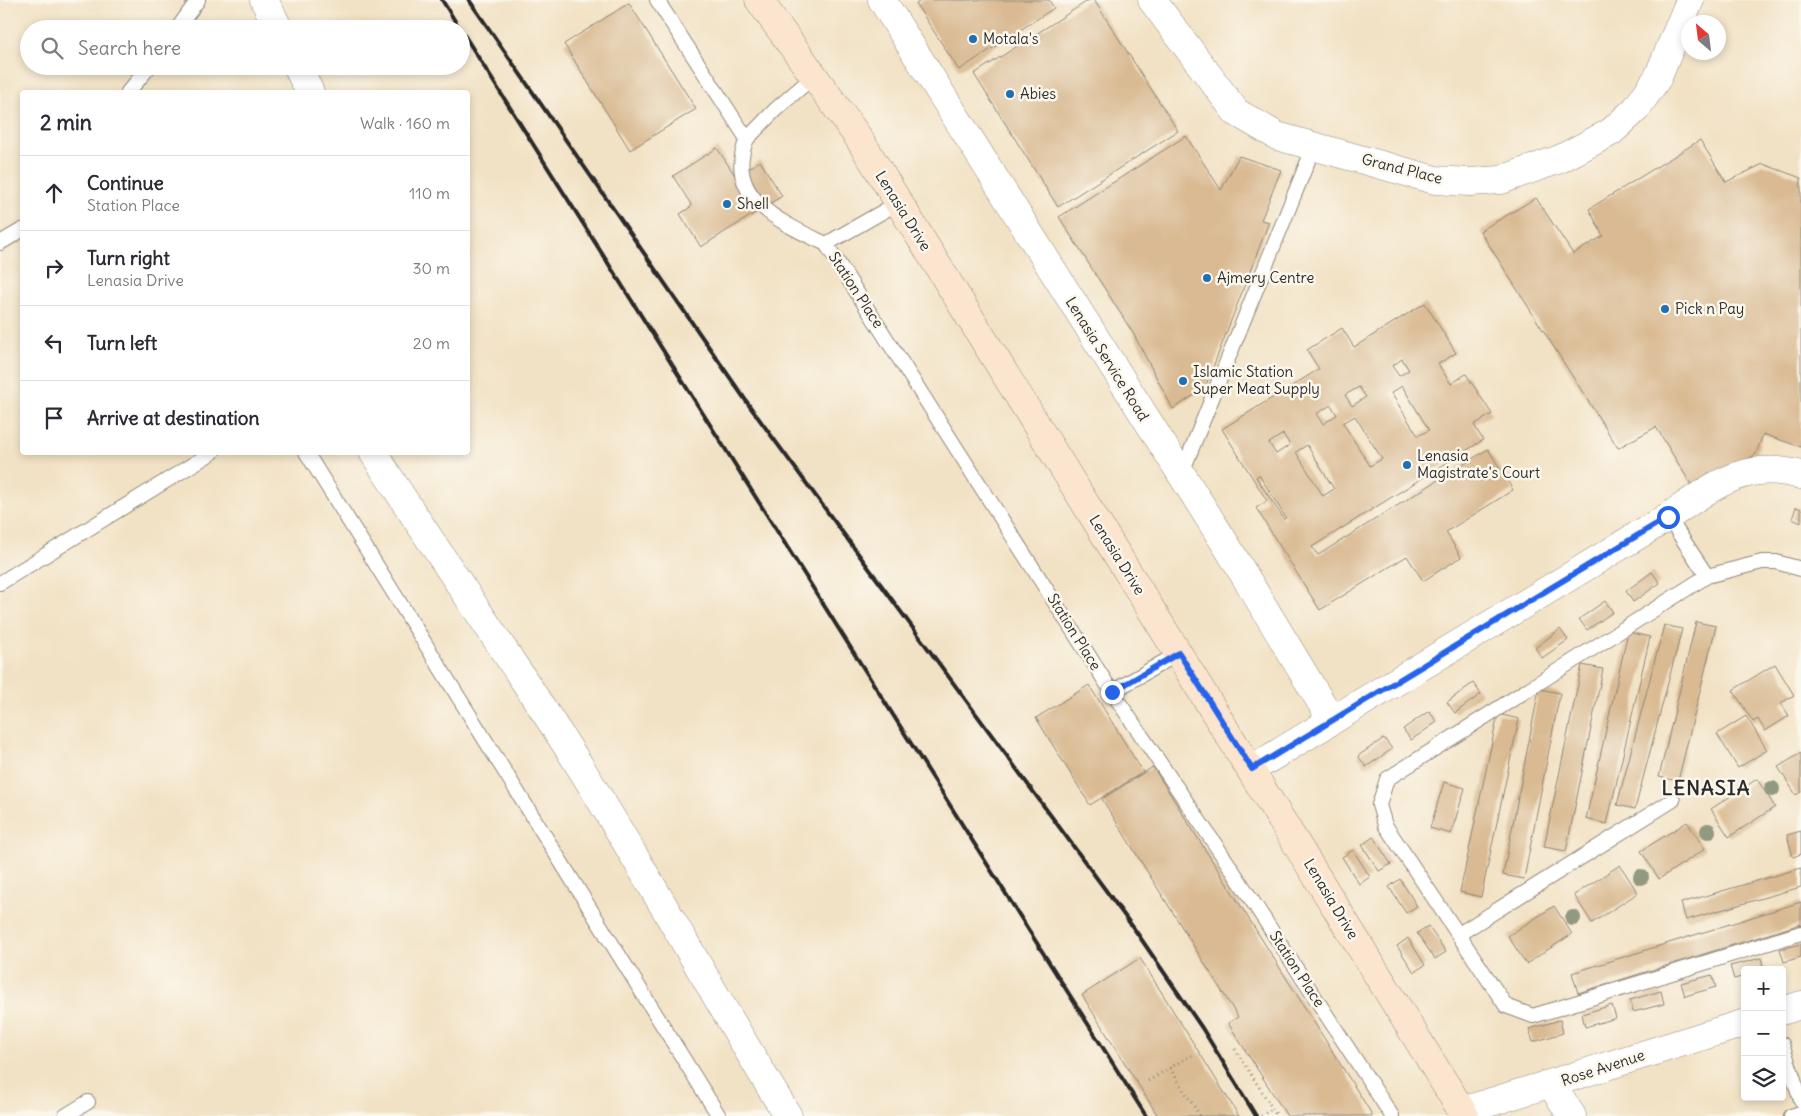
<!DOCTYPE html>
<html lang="en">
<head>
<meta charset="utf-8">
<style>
  body { margin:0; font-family:Delius,sans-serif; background:#f2f2f3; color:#2b2b33 }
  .controls { position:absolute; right:15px; bottom:15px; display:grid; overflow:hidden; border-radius:5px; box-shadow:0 2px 8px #0003 }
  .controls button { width:45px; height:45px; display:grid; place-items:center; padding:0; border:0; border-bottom:1px solid #e1e1e2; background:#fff; color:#2b2b33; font:25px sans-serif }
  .compass { position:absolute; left:1681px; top:15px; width:45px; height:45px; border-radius:50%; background:#fff; box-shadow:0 2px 8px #0003; rotate:332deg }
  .stop { position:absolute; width:15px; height:15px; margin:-11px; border:4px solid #2563eb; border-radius:50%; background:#fff }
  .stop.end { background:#2563eb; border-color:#fff; box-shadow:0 1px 5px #0008 }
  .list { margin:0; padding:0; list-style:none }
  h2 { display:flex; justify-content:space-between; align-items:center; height:65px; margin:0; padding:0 20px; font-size:21px }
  h2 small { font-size:16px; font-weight:400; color:#7c7c81 }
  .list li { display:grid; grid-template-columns:32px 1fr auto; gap:15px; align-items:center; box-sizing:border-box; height:75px; padding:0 20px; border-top:1px solid #e1e1e2 }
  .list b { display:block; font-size:19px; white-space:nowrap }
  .list p { margin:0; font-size:16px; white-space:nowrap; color:#7c7c81 }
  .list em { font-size:16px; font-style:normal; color:#7c7c81 }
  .icon { flex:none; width:28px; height:28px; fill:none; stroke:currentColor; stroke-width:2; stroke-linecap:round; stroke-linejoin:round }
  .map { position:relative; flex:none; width:1801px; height:1116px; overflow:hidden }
  .search { position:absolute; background:#fff; box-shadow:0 2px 8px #0003; left:20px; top:20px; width:450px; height:55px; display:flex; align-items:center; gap:12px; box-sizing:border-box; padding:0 18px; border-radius:28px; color:#7c7c81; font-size:19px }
  .panel { position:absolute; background:#fff; box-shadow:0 2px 8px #0003; left:20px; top:90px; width:450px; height:365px; border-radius:5px }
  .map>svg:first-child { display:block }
  .building { fill:#d9ba92; fill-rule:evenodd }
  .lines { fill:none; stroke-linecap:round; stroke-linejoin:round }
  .service-casing { stroke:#8e8678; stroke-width:16 }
  .minor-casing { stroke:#8e8678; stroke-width:29 }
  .tertiary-casing { stroke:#8e8678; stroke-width:29 }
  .secondary-casing { stroke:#8e8678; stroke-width:29 }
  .path { stroke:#8e8678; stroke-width:3; stroke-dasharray:1 4; stroke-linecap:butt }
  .service { stroke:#fff; stroke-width:14 }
  .minor { stroke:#fff; stroke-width:28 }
  .tertiary { stroke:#fff; stroke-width:28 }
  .secondary { stroke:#fbe5cf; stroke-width:28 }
  .rail { stroke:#2b2b2b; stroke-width:4 }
  .tree { fill:#929981 }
  .route { stroke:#2563eb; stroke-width:6 }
  .poi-dot { fill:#1f6fb2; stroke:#fbf7ec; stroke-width:2 }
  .labels { text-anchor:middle; stroke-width:5; stroke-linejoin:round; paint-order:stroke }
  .poi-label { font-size:15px; fill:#2b2b2b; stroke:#fbf7ec; text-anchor:start }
  .street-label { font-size:15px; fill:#2b2b2b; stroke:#fbf7ec }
  .district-label { font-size:20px; font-weight:bold; letter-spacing:1px; fill:#2b2b2b; stroke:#fbf7ec }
</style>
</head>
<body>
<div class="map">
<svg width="1801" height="1116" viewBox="0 0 1801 1116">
  <rect width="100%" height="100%" fill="#fbf7ec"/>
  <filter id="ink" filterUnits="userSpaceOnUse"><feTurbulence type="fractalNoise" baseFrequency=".02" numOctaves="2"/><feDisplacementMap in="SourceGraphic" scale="10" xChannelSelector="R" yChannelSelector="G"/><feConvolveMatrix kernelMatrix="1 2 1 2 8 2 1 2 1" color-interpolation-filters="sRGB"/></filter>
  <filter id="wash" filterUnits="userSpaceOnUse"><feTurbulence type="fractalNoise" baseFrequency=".0096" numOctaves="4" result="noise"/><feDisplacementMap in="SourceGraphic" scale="20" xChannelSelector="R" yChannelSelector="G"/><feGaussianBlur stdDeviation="1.12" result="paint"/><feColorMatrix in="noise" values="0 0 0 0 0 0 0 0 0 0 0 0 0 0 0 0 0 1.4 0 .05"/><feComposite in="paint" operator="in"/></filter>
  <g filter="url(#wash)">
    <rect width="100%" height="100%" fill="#f2e2c5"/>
    <g id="blocks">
      <!-- building -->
      <path class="building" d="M922 0H1049L1054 8 959 70 916 4Z
        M1089 0H1094L1178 131 1058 207 974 74Z
        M629 3 696 109 630 150 564 44Z
        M1186 136 1221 190 1239 156 1281 170 1261 220 1269 222 1205 388 1173 409 1133 333 1059 217Z
        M1700 140 1726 182 1763 164 1801 178V447L1763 434 1756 454 1695 491 1656 427 1618 448 1480 231 1536 198 1573 254 1603 236 1589 209Z
        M717 148 736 177 760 161 782 196 701 247 680 214 692 206 673 176Z
        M1425 303 1456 353 1438 364 1451 384 1466 374 1492 414 1474 425 1483 440 1312 547 1318 555 1488 449 1513 490 1446 532 1461 557 1423 581 1407 556 1320 610 1256 508 1267 501 1222 429 1319 369 1307 350 1342 328 1354 347ZM1402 359 1409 370 1399 376 1392 366ZM1402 386 1429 430 1418 436 1391 393ZM1359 387 1366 397 1352 406 1345 395ZM1331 405 1337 415 1323 424 1316 414ZM1355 416 1382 459 1370 466 1343 423ZM1283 434 1290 445 1276 454 1269 443ZM1307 445 1334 489 1323 496 1296 452ZM1259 475 1286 518 1284 519 1256 477Z
        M1796 507 1801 509V523L1792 519Z
        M1652 572 1660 583 1633 602 1626 591Z
        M1605 601 1613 612 1587 630 1579 619Z
        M1696 622 1716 626 1678 781 1659 777Z
        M1664 625 1682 629 1635 809 1617 805Z
        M1560 629 1568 640 1542 658 1535 648Z
        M1628 632 1650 637 1607 824 1586 819Z
        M1775 664 1794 695 1781 703 1789 716 1765 731 1758 719 1753 722 1733 690Z
        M1582 665 1603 669 1566 851 1544 847Z
        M1473 683 1481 694 1455 713 1447 702Z
        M1089 685 1143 772 1090 805 1036 718Z
        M1539 689 1560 693 1524 879 1503 875Z
        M1429 711 1437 722 1411 740 1403 729Z
        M1498 714 1519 719 1481 897 1460 892Z
        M1746 716 1767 750 1738 768 1717 734Z
        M1384 738 1392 749 1366 767 1358 756Z
        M1801 753V792L1796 795 1778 767Z
        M1153 767 1290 984 1373 1116H1287L1228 1023 1238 1017 1102 799Z
        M1757 779 1775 807 1729 837 1711 809Z
        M1444 782 1465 788 1451 834 1430 828Z
        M1687 822 1705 849 1659 879 1641 851Z
        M1801 831V854L1793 857 1787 835Z
        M1373 837 1391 864 1379 871 1362 845Z
        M1353 850 1370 877 1359 884 1342 857Z
        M1620 865 1638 893 1592 923 1574 895Z
        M1801 868V887L1686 920 1681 903Z
        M1400 879 1417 906 1406 913 1389 887Z
        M1801 902V924L1578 993 1572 973Z
        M1554 906 1572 934 1526 964 1508 936Z
        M1428 926 1446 952 1435 959 1417 933Z
        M1408 938 1425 965 1414 972 1397 946Z
        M1801 944V957L1784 962 1780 949Z
        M1140 958 1239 1116H1158L1082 995Z
        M1761 958 1764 970H1745V976L1734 979 1730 966Z
        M1712 975 1716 987 1685 996 1681 983Z
        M1661 991 1664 1004 1633 1012 1630 1000Z
        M1612 1005 1616 1018 1585 1027 1582 1014Z
        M1560 1020 1563 1033 1533 1042 1529 1029Z"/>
    </g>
  </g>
  <g filter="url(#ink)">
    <use href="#blocks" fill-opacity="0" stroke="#8e8678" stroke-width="1"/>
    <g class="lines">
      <defs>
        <path id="service" d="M657 0 747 139C722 198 784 224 826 244
          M177 29 198 0
          M128 92 150 66
          M747 139 775 110 814 76
          M0 243 22 230
          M826 244 1112 692 1229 865 1392 1116
          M826 244 898 203
          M306 452 719 1116
          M1181 475 1314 146
          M1668 517 1707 576
          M1801 569 1776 562H1762L1707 576 1387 779 1379 805 1385 825 1506 1006 1533 1016 1801 933
          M0 583 213 452
          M1112 692 1179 653
          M1459 934 1673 800
          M1782 1044 1801 1100
          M65 1116 88 1102
          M1791 1116 1801 1113"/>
        <path id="minor" d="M264 0 279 29
          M882 0 1228 548 1331 719
          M1152 0 1236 112 1277 136 1435 180 1470 182 1501 180 1560 159 1611 132 1636 109 1658 77 1690 0
          M297 66 310 92
          M373 452C440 558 512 659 579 765 651 880 716 1000 788 1116
          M1252 769 1668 517C1712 487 1745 459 1801 475
          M1551 1084 1572 1116"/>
        <path id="tertiary" d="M1782 1011 1801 1005
          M1462 1111 1745 1023"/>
        <path id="secondary" d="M759 0 858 137 1465 1116"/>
      </defs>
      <!-- service casing -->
      <use href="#service" class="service-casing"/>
      <!-- minor casing -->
      <use href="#minor" class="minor-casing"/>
      <!-- tertiary casing -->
      <use href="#tertiary" class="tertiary-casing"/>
      <!-- secondary casing -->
      <use href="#secondary" class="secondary-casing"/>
      <!-- path -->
      <path class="path" d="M1235 1049 1277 1116
        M1170 1068 1200 1116
        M1148 1081 1195 1053
        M1261 1116 1272 1109"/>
      <!-- service -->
      <use href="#service" class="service"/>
      <!-- minor -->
      <use href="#minor" class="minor"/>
      <!-- tertiary -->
      <use href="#tertiary" class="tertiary"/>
      <!-- secondary -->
      <use href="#secondary" class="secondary"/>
      <!-- rail -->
      <path class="rail" d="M442 0 460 29
        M469 0 751 408 1135 930 1202 1028 1256 1116
        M461 30 1146 1116"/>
    </g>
    <!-- trees -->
    <g class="tree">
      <circle cx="1772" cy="789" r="8"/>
      <circle cx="1708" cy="831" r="8"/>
      <circle cx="1641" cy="877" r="8"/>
      <circle cx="1573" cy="918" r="8"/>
    </g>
  </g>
  <g class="lines" filter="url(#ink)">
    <!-- route -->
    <path class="route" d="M1112 692 1179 653 1252 769 1668 517"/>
  </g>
  <!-- markers -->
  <g class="poi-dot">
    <circle cx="973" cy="39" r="5"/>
    <circle cx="1010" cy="94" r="5"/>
    <circle cx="727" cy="204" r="5"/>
    <circle cx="1207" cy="278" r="5"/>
    <circle cx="1665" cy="309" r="5"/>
    <circle cx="1183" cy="381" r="5"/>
    <circle cx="1407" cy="465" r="5"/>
  </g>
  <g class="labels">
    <!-- poi labels -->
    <g class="poi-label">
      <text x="983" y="44">Motala's</text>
      <text x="1020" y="99">Abies</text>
      <text x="737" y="209">Shell</text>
      <text x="1217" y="283">Ajmery Centre</text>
      <text x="1675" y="314">Pick n Pay</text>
      <text x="1193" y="377">Islamic Station<tspan x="1193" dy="17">Super Meat Supply</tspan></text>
      <text x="1417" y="461">Lenasia<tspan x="1417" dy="17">Magistrate's Court</tspan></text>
    </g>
    <!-- street labels -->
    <g class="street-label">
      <text transform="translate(1402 169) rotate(14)" y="5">Grand Place</text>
      <text transform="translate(903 211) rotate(58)" y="5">Lenasia Drive</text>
      <text transform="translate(856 290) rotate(57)" y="5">Station Place</text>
      <text transform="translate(1107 359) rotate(58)" y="5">Lenasia Service Road</text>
      <text transform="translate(1117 555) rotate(58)" y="5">Lenasia Drive</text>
      <text transform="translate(1074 632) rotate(58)" y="5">Station Place</text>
      <text transform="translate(1331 899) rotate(59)" y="5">Lenasia Drive</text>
      <text transform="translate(1297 969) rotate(57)" y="5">Station Place</text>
      <text transform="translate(1603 1068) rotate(-18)" y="5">Rose Avenue</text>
    </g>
    <!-- district labels -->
    <g class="district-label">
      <text x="1706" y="795">LENASIA</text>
    </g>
  </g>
</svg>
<div class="controls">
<button>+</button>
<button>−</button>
<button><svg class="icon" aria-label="layers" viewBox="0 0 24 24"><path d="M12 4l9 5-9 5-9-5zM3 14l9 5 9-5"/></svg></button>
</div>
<svg class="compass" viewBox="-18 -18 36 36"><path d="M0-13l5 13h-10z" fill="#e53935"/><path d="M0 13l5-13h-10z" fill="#7c7c81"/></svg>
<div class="stop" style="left:1668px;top:517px"></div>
<div class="stop end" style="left:1112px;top:692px"></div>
<div class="search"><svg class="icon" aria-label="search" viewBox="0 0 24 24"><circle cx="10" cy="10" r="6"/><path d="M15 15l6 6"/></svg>Search here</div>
<section class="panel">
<h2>2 min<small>Walk · 160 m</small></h2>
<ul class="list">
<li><svg class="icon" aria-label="ahead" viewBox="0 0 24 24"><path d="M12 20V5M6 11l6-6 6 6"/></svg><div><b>Continue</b><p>Station Place</p></div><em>110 m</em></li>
<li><svg class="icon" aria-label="right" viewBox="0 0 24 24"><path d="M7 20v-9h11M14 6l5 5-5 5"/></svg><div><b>Turn right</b><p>Lenasia Drive</p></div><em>30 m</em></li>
<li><svg class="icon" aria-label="left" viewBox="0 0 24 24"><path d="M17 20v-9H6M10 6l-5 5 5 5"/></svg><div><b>Turn left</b></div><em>20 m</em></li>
<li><svg class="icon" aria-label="arrive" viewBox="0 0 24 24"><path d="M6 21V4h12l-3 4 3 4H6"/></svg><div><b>Arrive at destination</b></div></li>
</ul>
</section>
</div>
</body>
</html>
